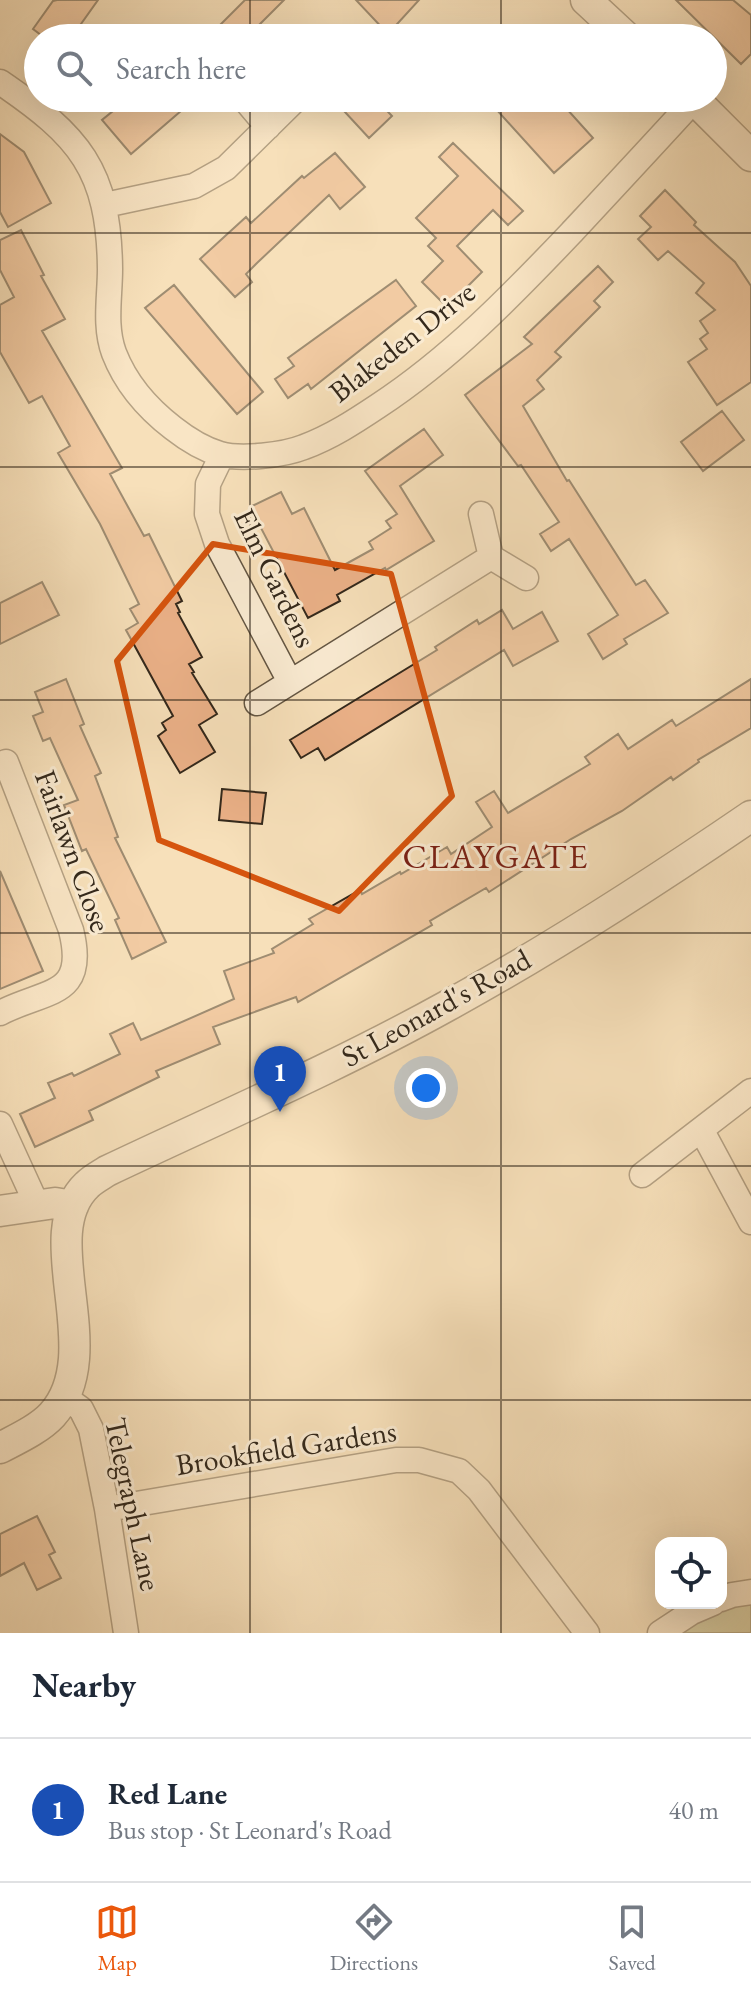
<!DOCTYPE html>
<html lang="en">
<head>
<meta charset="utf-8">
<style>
  body { margin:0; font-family:"EB Garamond",serif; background:#f2f2f3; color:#1f2937 }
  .controls { position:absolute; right:24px; bottom:24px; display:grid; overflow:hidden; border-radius:16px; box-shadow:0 8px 32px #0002 }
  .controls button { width:72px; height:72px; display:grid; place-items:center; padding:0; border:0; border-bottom:2px solid #e0e1e3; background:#fff; color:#1f2937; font:40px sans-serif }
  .you { position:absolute; left:426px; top:1088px; width:28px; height:28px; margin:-20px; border:6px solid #fff; border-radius:50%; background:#1a73e8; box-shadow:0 0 0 12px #1a73e833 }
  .badge { display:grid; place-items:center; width:52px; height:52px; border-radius:50%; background:#ea580c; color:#fff; font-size:26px; font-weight:700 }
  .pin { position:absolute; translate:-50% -66px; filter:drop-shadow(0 2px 4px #0008) }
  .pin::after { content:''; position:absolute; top:42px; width:28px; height:24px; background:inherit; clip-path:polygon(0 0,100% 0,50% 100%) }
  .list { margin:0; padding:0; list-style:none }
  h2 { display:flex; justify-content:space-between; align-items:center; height:104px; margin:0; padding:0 32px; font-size:34px }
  h2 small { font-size:26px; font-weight:400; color:#747a83 }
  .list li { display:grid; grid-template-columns:52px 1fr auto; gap:24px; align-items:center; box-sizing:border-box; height:144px; padding:0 32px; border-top:2px solid #e0e1e3 }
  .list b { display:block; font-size:30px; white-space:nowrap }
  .list p { margin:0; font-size:26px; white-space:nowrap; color:#747a83 }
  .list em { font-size:26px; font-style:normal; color:#747a83 }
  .icon { flex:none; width:44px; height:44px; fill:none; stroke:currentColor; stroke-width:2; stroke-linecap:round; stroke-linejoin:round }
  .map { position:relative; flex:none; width:751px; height:1633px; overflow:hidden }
  .search { position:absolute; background:#fff; box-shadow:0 8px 32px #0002; left:24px; right:24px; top:24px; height:88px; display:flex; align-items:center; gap:20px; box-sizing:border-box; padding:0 28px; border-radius:44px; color:#747a83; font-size:30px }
  .sheet { height:248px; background:#fff }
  nav { display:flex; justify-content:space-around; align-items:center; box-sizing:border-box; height:112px; border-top:2px solid #e0e1e3; background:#fff; font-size:22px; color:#747a83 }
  nav a { display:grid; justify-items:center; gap:4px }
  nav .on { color:#ea580c }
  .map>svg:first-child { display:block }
  .green { fill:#bdc290; stroke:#787556; stroke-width:2 }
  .building { fill:#ebb188; stroke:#33281b; stroke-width:2 }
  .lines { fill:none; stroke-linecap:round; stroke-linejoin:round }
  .minor-casing { stroke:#645643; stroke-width:27 }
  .tertiary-casing { stroke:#645643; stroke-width:33 }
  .minor { stroke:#faebd2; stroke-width:24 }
  .tertiary { stroke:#faebd2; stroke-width:30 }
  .marked { fill:none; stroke:#d6540e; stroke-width:6; stroke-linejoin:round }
  .grid { fill:none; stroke:#33281b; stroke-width:2; stroke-opacity:0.55 }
  .labels { text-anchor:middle; stroke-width:6; stroke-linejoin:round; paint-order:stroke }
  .street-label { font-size:30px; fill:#33281b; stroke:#faebd2 }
  .quarter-label { font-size:34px; letter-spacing:2px; fill:#7a1f14; stroke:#faebd2 }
</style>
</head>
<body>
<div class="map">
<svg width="751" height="1633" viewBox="0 0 751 1633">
  <rect width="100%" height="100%" fill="#f7e0ba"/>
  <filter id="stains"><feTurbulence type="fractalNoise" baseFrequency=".0025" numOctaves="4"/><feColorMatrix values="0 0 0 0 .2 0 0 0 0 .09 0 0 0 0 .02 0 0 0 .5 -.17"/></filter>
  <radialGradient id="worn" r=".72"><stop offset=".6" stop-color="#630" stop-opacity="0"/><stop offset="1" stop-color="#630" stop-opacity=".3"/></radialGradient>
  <!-- green -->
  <path class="green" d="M751 1602V1633H681L715 1611Z"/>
  <!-- building -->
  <path class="building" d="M57 0H98L71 38H45L33 29 53 1Z
    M245 0H284L246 38H207Z
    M356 0H419L388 34Z
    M676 0H733L751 15V54L741 64Z
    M129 98H196L131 154 102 120Z
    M332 98H375L392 116 369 138Z
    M486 98H557L593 138 554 173Z
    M0 134 24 152 51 203 8 227 0 212Z
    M453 143 523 211 508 225 493 210 457 246 482 272 447 307 422 282 443 261 428 246 436 238 416 218 458 176 439 157Z
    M335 153 365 187 340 209 329 195 257 263 246 274 252 282 235 297 200 259 246 217 251 223 302 176 304 178Z
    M665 190 696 222 694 225 735 262 751 286V382L717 405 688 362 707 349 700 339 708 333 700 321 715 310 696 293 704 283 668 251 658 260 638 239 651 227 640 216Z
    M21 230 44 275 41 276 65 319 42 331 122 468 110 474 144 536 149 534 182 601 176 604 180 612 178 613 202 657 189 664 194 672 192 673 217 714 199 725 215 752 180 773 158 736 166 730 162 723 173 716 126 630 138 623 130 609 139 604 100 524 58 453 70 446 42 396 29 403 0 352V305L14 297 0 270V240Z
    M598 266 613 282 594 301 600 307 555 352 561 357 537 380 544 389 523 406 567 481 569 480 636 585 645 580 668 613 624 639 627 644 603 659 588 634 618 615 569 539 551 551 540 534 559 522 521 465 518 466 465 395 532 344 524 337Z
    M396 280 416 306 311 389 308 384 288 398 275 379 294 366 288 358Z
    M174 285 263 392 237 414 145 308Z
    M722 411 744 440 703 471 681 442Z
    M424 429 443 455 400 486 434 541 386 570 385 568 337 595 340 601 308 618 250 507 281 492 292 514 304 508 335 570 373 549 369 542 391 528 386 521 397 514 365 471Z
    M42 582 59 615 0 644V603Z
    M502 610 513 629 542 612 558 641 513 666 504 650 325 760 318 748 301 758 290 740 437 650 435 647 477 620 479 624Z
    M66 679 84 724 80 726 101 773 95 776 118 837 115 838 166 942 132 959 115 920 119 918 86 849 82 851 64 805 78 800 50 738 43 741 33 716 43 712 35 692Z
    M751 679V728L698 760 699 762 673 780 671 777 622 811 571 839 489 892 486 888 430 921 432 925 298 1002 296 997 213 1027 220 1044 156 1071 159 1077 89 1111 93 1120 35 1147 20 1114 55 1098 48 1083 72 1073 74 1076 120 1054 110 1034 133 1023 141 1040 234 999 224 971 274 953 272 949 313 924 309 919 360 890 362 894 400 872 401 874 447 847 451 854 492 827 476 802 494 791 508 813 590 764 585 757 618 734 628 749 672 720 676 726Z
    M222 789 266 793 262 824 219 820Z
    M0 871 43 971 0 989Z
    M37 1516 55 1552 49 1555 61 1578 37 1590 24 1563 0 1576V1534Z"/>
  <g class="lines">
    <defs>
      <path id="minor" d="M0 82C79 136 109 169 110 269 110 297 104 326 114 353 126 384 147 408 173 428 187 439 203 449 220 454 241 460 284 455 304 447 331 437 354 422 378 406 451 358 511 296 571 233 612 189 654 144 695 99
        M246 101 268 127
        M105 205 194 186 226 168 292 103
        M222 455 208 484 207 514 217 544 290 682
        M481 514 491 557 526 578
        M257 703 491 557
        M0 1013C46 989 88 998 71 930L6 762
        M0 1124 37 1205
        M702 1131 751 1222
        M642 1175 751 1091
        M63 1396 81 1409 91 1429 107 1509 126 1633
        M107 1509 396 1460H419L459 1471 479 1490 587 1633
        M721 1599 732 1595 751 1592
        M660 1633 692 1612 713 1603"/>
      <path id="tertiary" d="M586 0 627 38
        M693 98 751 156
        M0 1211 55 1203 73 1206
        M0 1448C17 1439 39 1429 52 1415 109 1352 33 1236 87 1185 93 1179 101 1175 107 1171 221 1117 337 1067 447 1006 551 949 653 883 751 816"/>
    </defs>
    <!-- minor casing -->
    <use href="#minor" class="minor-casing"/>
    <!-- tertiary casing -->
    <use href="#tertiary" class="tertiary-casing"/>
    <!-- minor -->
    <use href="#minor" class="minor"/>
    <!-- tertiary -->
    <use href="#tertiary" class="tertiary"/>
  </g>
  <!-- marked area -->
  <path d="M0 0H751V1633H0ZM213 544 391 574 452 796 339 911 159 840 117 661Z" fill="#f7e0ba" fill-opacity=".55" fill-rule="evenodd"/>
  <path class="marked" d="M213 544 391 574 452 796 339 911 159 840 117 661Z"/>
  <!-- grid -->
  <path class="grid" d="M250 0V38M501 0V38M250 98V1633M501 98V1633M0 233H751M0 467H751M0 700H751M0 933H751M0 1166H751M0 1400H751"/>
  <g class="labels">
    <!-- street labels -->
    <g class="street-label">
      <text transform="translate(402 342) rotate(-38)" y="10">Blakeden Drive</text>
      <text transform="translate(275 578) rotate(64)" y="10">Elm Gardens</text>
      <text transform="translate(73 851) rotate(70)" y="10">Fairlawn Close</text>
      <text transform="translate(436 1008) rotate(-29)" y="10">St Leonard's Road</text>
      <text transform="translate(286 1448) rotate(-9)" y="10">Brookfield Gardens</text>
      <text transform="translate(133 1504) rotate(78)" y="10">Telegraph Lane</text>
    </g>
    <!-- quarter labels -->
    <g class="quarter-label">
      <text x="496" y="868">CLAYGATE</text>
    </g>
  </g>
  <rect width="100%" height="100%" filter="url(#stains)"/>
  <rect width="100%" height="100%" fill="url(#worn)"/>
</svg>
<div class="controls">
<button><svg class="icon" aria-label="locate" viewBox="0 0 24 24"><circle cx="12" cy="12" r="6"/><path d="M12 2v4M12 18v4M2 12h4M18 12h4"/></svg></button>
</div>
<div class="you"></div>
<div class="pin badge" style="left:280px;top:1112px;background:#1a4fb4">1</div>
<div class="search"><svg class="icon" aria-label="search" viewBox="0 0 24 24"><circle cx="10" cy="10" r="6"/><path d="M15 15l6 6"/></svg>Search here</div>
</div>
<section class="sheet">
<h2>Nearby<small></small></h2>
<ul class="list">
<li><span class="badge" style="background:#1a4fb4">1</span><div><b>Red Lane</b><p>Bus stop · St Leonard's Road</p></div><em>40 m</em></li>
</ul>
</section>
<nav>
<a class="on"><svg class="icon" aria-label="map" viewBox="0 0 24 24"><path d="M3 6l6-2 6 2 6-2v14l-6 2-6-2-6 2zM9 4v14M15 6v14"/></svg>Map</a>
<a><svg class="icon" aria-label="directions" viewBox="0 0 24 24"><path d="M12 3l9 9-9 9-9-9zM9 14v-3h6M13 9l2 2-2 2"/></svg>Directions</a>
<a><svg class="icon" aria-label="saved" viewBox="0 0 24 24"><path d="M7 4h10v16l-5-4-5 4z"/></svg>Saved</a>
</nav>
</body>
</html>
